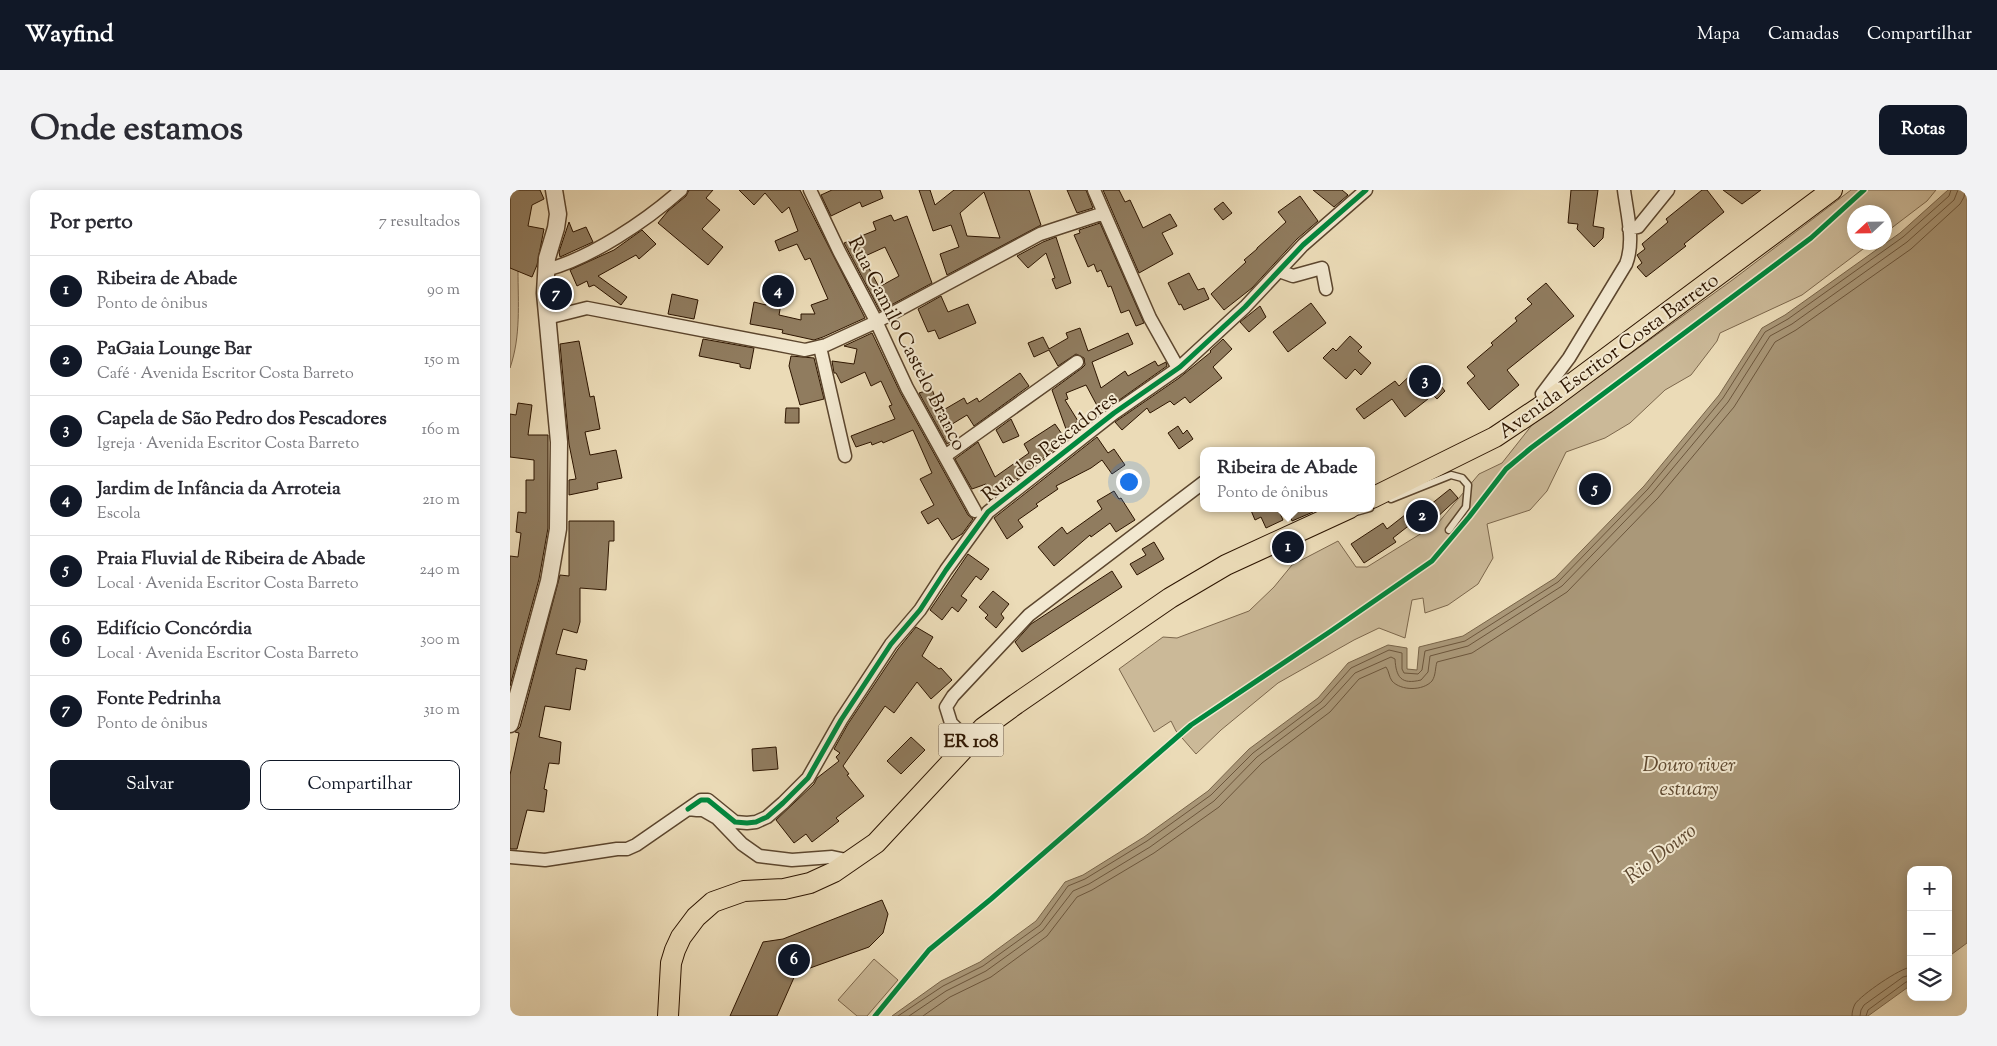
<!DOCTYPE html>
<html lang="pt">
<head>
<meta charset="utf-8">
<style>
  body { margin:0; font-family:"Sorts Mill Goudy",serif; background:#f2f2f3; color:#2b2b33 }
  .controls { position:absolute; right:15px; bottom:15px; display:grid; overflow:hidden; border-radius:10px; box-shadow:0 2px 12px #0003 }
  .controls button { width:45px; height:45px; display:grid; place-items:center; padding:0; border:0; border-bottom:1px solid #e1e1e2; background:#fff; color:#2b2b33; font:25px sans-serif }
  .compass { position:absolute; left:1337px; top:15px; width:45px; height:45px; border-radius:50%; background:#fff; box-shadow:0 2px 12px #0003; rotate:248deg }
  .you { position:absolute; left:618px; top:291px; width:18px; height:18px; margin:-12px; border:4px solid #fff; border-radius:50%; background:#1a73e8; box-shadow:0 0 0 8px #1a73e833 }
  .badge { display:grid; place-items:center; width:32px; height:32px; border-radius:50%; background:#111827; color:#fff; font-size:16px; font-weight:700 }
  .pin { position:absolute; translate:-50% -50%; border:2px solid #fff; box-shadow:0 1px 5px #0006 }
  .popup { position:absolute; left:690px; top:257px; width:175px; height:65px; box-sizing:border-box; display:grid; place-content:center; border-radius:10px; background:#fff; filter:drop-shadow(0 1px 4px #0005); font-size:16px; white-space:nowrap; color:#7c7c81 }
  .popup b { font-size:19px; color:#2b2b33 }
  .popup::after { content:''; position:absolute; left:50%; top:100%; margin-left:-10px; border:10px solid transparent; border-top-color:#fff }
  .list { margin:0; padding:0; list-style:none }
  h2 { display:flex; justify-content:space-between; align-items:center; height:65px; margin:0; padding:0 20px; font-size:21px }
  h2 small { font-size:16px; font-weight:400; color:#7c7c81 }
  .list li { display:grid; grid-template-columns:32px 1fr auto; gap:15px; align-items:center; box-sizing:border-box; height:70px; padding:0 20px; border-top:1px solid #e1e1e2 }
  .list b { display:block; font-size:19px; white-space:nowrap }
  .list p { margin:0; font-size:16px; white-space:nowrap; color:#7c7c81 }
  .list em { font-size:16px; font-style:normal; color:#7c7c81 }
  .actions { display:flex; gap:10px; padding:15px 20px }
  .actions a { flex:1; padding:11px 0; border:1px solid #111827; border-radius:10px; text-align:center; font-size:18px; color:#111827 }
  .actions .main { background:#111827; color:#fff }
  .icon { flex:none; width:28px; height:28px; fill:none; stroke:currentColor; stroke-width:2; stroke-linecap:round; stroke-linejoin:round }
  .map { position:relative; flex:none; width:1457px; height:826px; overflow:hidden; border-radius:10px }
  header { display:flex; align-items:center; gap:30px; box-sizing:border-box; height:70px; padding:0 25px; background:#111827; color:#fff }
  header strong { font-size:24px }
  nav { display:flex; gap:28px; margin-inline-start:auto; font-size:18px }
  .intro { display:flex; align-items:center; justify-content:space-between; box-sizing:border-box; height:120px; padding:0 30px }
  h1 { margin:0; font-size:35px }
  .button { padding:12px 22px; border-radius:10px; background:#111827; color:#fff; font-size:18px; font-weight:700 }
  main { display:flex; gap:30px; padding:0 30px }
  aside { flex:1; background:#fff; border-radius:10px; box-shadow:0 2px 12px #0003 }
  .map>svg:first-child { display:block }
  .green { fill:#cbb998; stroke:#7c674c }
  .water { fill:#aa9879; stroke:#786449 }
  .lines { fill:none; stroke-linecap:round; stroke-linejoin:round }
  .shore { stroke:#6c563c; stroke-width:1 }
  .building { fill:#907c5f; stroke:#2d1500; fill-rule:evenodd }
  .service-casing { stroke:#5c462e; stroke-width:9 }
  .minor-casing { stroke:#5c462e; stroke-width:15 }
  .tertiary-casing { stroke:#5c462e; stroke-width:19 }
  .primary-casing { stroke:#2d1500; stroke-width:22 }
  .service { stroke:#f2e8d0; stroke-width:6 }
  .minor { stroke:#f2e8d0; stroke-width:12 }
  .tertiary { stroke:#f2e8d0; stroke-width:16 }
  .primary { stroke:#ebdbb7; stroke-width:20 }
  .cycleway-casing { stroke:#f2e8d0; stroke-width:8 }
  .cycleway { stroke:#00873e; stroke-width:5 }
  .labels { text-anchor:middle; stroke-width:4; stroke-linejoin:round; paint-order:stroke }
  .shield { fill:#f2e8d0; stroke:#68543e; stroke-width:1 }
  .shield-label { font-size:19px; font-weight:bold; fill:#2d1500 }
  .street-label { font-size:20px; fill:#2d1500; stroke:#f2e8d0 }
  .water-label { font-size:21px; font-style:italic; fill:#5f4930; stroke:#f2e8d0 }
</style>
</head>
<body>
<header>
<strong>Wayfind</strong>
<nav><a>Mapa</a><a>Camadas</a><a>Compartilhar</a></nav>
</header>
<div class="intro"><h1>Onde estamos</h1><a class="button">Rotas</a></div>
<main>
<aside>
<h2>Por perto<small>7 resultados</small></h2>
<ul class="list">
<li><span class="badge">1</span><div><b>Ribeira de Abade</b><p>Ponto de ônibus</p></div><em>90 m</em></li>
<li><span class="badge">2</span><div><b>PaGaia Lounge Bar</b><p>Café · Avenida Escritor Costa Barreto</p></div><em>150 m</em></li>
<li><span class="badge">3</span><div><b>Capela de São Pedro dos Pescadores</b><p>Igreja · Avenida Escritor Costa Barreto</p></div><em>160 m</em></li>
<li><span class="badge">4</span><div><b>Jardim de Infância da Arroteia</b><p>Escola</p></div><em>210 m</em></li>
<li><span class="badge">5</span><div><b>Praia Fluvial de Ribeira de Abade</b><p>Local · Avenida Escritor Costa Barreto</p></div><em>240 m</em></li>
<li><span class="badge">6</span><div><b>Edifício Concórdia</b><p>Local · Avenida Escritor Costa Barreto</p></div><em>300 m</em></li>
<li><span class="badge">7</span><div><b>Fonte Pedrinha</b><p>Ponto de ônibus</p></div><em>310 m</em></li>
</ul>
<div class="actions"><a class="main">Salvar</a><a>Compartilhar</a></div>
</aside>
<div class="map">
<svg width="1457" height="826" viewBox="0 0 1457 826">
  <rect width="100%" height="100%" fill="#ebdbb7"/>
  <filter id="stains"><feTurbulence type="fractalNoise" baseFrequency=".004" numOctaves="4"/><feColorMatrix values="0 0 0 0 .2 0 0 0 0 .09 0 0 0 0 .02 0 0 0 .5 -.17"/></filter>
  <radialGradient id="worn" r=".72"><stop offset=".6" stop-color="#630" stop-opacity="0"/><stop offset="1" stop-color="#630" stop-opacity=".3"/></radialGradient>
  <!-- green -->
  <path class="green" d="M1341 0H1426L1417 11 1375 43 1374 22H1344V52L1361 53 1292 105 1210 143 1207 151 1181 185 1155 200 1120 233 1095 248 1056 262 1037 301 1020 320 977 334 983 368 968 394 938 415 915 423 913 408 902 410 895 448 869 438 844 450 768 493 711 540 686 564 666 541 661 531 644 542 609 479 653 447 667 448 739 421 764 397 782 375 828 351 846 377H857L928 333 969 284 992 273 1022 235 1221 91Z
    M0 74 8 80C8 114 11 146 0 178Z
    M364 769 388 790 357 826H347L328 810Z"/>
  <!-- water -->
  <path class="water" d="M1438 0H1457V753L1438 767V680H1401V795L1358 826H382L431 791 470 772 526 731 555 692 573 685 634 647 698 601 739 559 808 508 838 473 878 455 897 458V479L907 480 909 457 953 446 1045 388 1134 296 1209 205 1252 138 1275 125 1390 43Z"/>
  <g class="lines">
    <!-- shore -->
    <path class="shore" d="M388 826 433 796 473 776 530 735 558 696 575 689 637 651 701 605 743 563 811 512 841 478 879 460 892 463V479L894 483 908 484 912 480 915 461 955 451 1048 392 1138 299 1213 208 1255 142 1278 129 1393 47 1439 6 1441 0
      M399 826 436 801 476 781 533 740 563 701 579 694 640 657 704 611 747 567 815 516 845 483 881 467 885 469C886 487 891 495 911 490L918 482 920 466 958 456 1052 396 1142 303 1218 212 1260 146 1282 134 1397 52 1444 10 1448 0
      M413 826 440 807 481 787 537 746 567 707 582 700 644 663 709 617 752 573 820 522 849 489 876 477C879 481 879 487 882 491 891 501 913 501 922 491 926 485 925 478 927 472L962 463 1057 402 1148 308 1224 217 1265 152 1286 140 1401 59 1450 14 1454 7 1455 0
      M1342 826C1342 822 1343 818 1345 814 1351 805 1390 778 1401 777
      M1350 826 1351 820 1354 815 1393 787 1401 785
      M1356 826 1358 820 1396 792 1401 791"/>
  </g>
  <!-- building -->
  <path class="building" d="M0 0H30L34 9 22 15 18 36 34 39 27 75 22 87 0 78Z
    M179 0H203L196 8 210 20 192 39 213 57 198 75 148 33 158 21 176 6Z
    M229 0H290L355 128 313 147 304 150 272 143 273 140 240 134 244 112 256 115 258 100 273 103 269 125 291 130V124H305L301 115 318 109 300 68 295 70 287 54 269 61 265 51 288 41 279 17 272 23 255 3 244 15Z
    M322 0H370L373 8 352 17 350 12 321 26 311 5Z
    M409 0H420L425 15 444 0H519L531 35 437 85 430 64 449 57 441 35 423 41ZM474 2 490 48 457 46 450 23Z
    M557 0H576L583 18 567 23Z
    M593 0H609L615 12 620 10 633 38 660 24 667 36 652 43 663 64 629 83Z
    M803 0H832L838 5 824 17Z
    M1061 0H1088L1083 36 1094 38 1093 48 1084 57 1067 39 1068 34 1058 33Z
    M1192 0H1197L1214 22 1174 54 1176 56 1136 87 1127 77 1132 73 1127 65 1135 59 1132 54 1158 32 1156 29Z
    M1213 0H1251L1232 14Z
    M790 6 808 31 787 49 742 98 714 120 701 104 736 72 734 70 747 59V58L776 32 768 22Z
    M713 12 722 23 713 30 704 19Z
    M381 25 384 31 397 26 422 93 370 121 334 53 366 40 363 32ZM375 57 389 86 369 97 353 67Z
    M59 32 63 42 76 37 83 52 50 67 49 62Z
    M590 33 634 133 626 136 619 120 611 123 601 96 598 97 591 80 587 82 584 74 578 77 564 45 570 43 569 40Z
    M132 40 146 54 129 69 126 65 88 86 117 107 111 115 84 95 79 97 77 91 67 96 60 80 104 60Z
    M546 47 561 93 546 99 542 89 545 88 536 63 518 78 507 66 533 52Z
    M679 83 688 100 694 98 699 109 674 120 671 114 669 115 658 93Z
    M1036 93 1064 126 997 180 1009 195 979 220 957 193 965 186 957 177 983 155 981 153 1007 131 1005 128 1022 114 1017 109Z
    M162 104 188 110 184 129 158 124Z
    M431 106 438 122 458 114 466 133 429 149 425 140 418 142 408 119Z
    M801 113 816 133 778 162 763 142Z
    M750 116 756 127 739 142 730 132Z
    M570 138 578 161 618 143 623 154 582 172 591 198 615 181 618 186 645 171 648 176 656 172 657 176 591 223 576 195 556 203 558 209 555 210 568 231 556 239 542 200 572 178 575 175 574 168 566 164 548 176 539 160 524 167 518 153 533 147 539 159 558 148 556 143Z
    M362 143 390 202 458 325 463 329 452 344 442 350 428 328 418 334 411 322 424 315 410 289 422 283 403 240 373 253 372 251 362 255 361 252 346 257 341 246 385 229 379 216 382 215 371 191 361 196 355 182 331 193 326 183H324L322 171 344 174 347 159 334 156Z
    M840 146 852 157 848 161 861 173 851 185 845 179 836 189 813 168 823 158 826 161Z
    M193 149 244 158 240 179 230 177V174L189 166Z
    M713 149 722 159 703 177 712 188 680 213 675 207 664 215 660 211 640 223 637 218 612 240 605 232 669 188 701 162 700 161Z
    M69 151 80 207 84 206 90 239 75 242 80 265 106 260 112 288 87 293 88 299 59 305V290L66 289 59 254 50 154Z
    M281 166 304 168 314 209 290 215 279 176Z
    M911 175 919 183 921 181 933 194 931 196 935 201 927 209 923 205 895 227 882 209 854 229 846 219 885 191 889 196Z
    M510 183 519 196 464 236 457 225 434 239 442 251 437 254 409 203 422 199 430 222 454 208 457 214 467 208 469 212Z
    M8 213 22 215 18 245H38V338L29 389 0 496V366L8 367 11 343 6 342 8 322 16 323V290H24V270L0 267V224L6 225Z
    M276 218H289V233H275Z
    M501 229 509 246 493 253 486 240Z
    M545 234 556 250 484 307 476 294 462 299 445 269 468 252 485 287 519 263 514 254Z
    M668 236 673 244 677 240 683 249 669 259 658 243Z
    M587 247 598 263 604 259 615 275 602 284 592 270 581 278 546 296 548 299 526 314 528 316 508 330 513 337 497 349 484 328Z
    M940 299 948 308 924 330 915 319Z
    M604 301 609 309 611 308 625 330 606 342 600 333 581 347 580 345 544 376 528 357 552 337 557 344 592 319 587 311Z
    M740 318H770L768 319 773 330 756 338 751 327 745 330Z
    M790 318H802L803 322 782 331 779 322Z
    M900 321 906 330 883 348 886 352 854 373 841 354 873 333 877 339Z
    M59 331H104V351H99L96 400 70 398V432L67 443 53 439 46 464 77 470 75 480 66 478 60 520 35 516 29 547 51 552 49 574 39 573 34 599 37 600 34 622 17 620 7 659H0V585L9 543 5 542 10 537 50 385 59 386Z
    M644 352 654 369 627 385 620 374 636 365 632 359Z
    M458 364 479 379 471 390 466 386 451 406 457 410 448 422 442 417 432 430 420 420Z
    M602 381 612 397 512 462 505 452 521 434Z
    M483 401 499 414 491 424 494 428 486 438 475 428 478 425 469 417Z
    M406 437 423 447 412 466 429 479 431 478 442 490 421 509 407 492 384 523 375 516 333 576 339 584 337 585 354 606 326 628 329 631 302 652 296 644 284 653 266 630 304 594 307 588 329 571 326 567 330 563 324 559 338 534 388 459Z
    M401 547 415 560 391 584 377 571Z
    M266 557 268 579 243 581 242 559Z
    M372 710 378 724 373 743 359 757 286 783 267 826H220L253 752 273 749Z"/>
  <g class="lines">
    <defs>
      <path id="service" d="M881 309 941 285 952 288 958 295 956 317 939 340
        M842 323 860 318"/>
      <path id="minor" d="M300 0 329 61 365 129 397 198 465 321
        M584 0 640 128 668 178
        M1119 39 1128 37 1158 0
        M36 80C81 68 136 31 171 0
        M769 81 783 86 812 78 816 99
        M37 128 77 118 295 160 316 155 366 132 530 44 594 23
        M310 157 335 266
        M1036 213 1032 204 1059 168 1116 74C1125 51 1117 24 1114 0
        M435 266 567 172
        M460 552 441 533 436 517 443 506 519 425 694 292
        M178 619 191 610H198L225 632 237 633 246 632 257 627 273 613 298 588 331 530 381 454 410 420 436 380 478 322 604 223 670 177 735 117 793 55 856 0
        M0 667 35 670 107 659H117L126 655 178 619 187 620H193L207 628 232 654 249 666 282 670 322 667 341 671"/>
      <path id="tertiary" d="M0 534 39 391 48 339 49 252 35 103 37 68 46 38 48 24 44 0"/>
      <path id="primary" d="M862 308 985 247 1036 213 1322 0
        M158 826 161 773 165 760 171 747 186 727 203 712 234 701 274 699 300 693 324 682 366 653 473 538 506 514 660 408 716 375 840 318"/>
    </defs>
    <!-- service casing -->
    <use href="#service" class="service-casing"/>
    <!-- minor casing -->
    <use href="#minor" class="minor-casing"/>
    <!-- tertiary casing -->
    <use href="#tertiary" class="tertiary-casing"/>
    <!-- primary casing -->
    <use href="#primary" class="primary-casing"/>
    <!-- service -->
    <use href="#service" class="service"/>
    <!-- minor -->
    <use href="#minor" class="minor"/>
    <!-- tertiary -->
    <use href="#tertiary" class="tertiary"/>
    <!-- primary -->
    <use href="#primary" class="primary"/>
    <defs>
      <path id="cycleway" d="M178 619 191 610H198L225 632 237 633 246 632 257 627 273 613 298 588 331 530 381 454 410 420 436 380 478 322 604 223 670 177 735 117 793 55 856 0
        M365 826 419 760 481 709 681 535 821 441 922 371 959 327 996 279 1021 258 1301 48 1354 0"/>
    </defs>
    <!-- cycleway casing -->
    <use href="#cycleway" class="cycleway-casing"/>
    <!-- cycleway -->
    <use href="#cycleway" class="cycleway"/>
  </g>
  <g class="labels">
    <!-- shield labels -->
    <rect class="shield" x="428.5" y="533.5" width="65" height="33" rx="4"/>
    <g class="shield-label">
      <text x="461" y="557">ER 108</text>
    </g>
    <!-- street labels -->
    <g class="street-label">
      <text transform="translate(398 153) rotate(63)" y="7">Rua Camilo Castelo Branco</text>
      <text transform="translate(1098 165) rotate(-36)" y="7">Avenida Escritor Costa Barreto</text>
      <text transform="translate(539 256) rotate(-38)" y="7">Rua dos Pescadores</text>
    </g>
    <!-- water labels -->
    <g class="water-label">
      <text x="1179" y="581">Douro river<tspan x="1179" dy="24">estuary</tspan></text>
      <text transform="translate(1150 663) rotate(-38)" y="7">Rio Douro</text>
    </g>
  </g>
  <rect width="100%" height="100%" filter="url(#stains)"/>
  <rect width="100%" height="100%" fill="url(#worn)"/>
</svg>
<div class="controls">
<button>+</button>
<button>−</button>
<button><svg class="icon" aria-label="layers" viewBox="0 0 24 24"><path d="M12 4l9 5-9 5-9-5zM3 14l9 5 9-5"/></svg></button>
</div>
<svg class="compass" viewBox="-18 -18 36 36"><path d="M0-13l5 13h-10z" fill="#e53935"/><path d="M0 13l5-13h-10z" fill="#7c7c81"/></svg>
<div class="you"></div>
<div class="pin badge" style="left:778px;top:357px">1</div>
<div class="popup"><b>Ribeira de Abade</b>Ponto de ônibus</div>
<div class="pin badge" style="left:912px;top:326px">2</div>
<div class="pin badge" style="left:915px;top:191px">3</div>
<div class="pin badge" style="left:268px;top:101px">4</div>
<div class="pin badge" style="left:1085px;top:299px">5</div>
<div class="pin badge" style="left:284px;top:770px">6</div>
<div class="pin badge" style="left:46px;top:104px">7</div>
</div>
</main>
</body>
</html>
